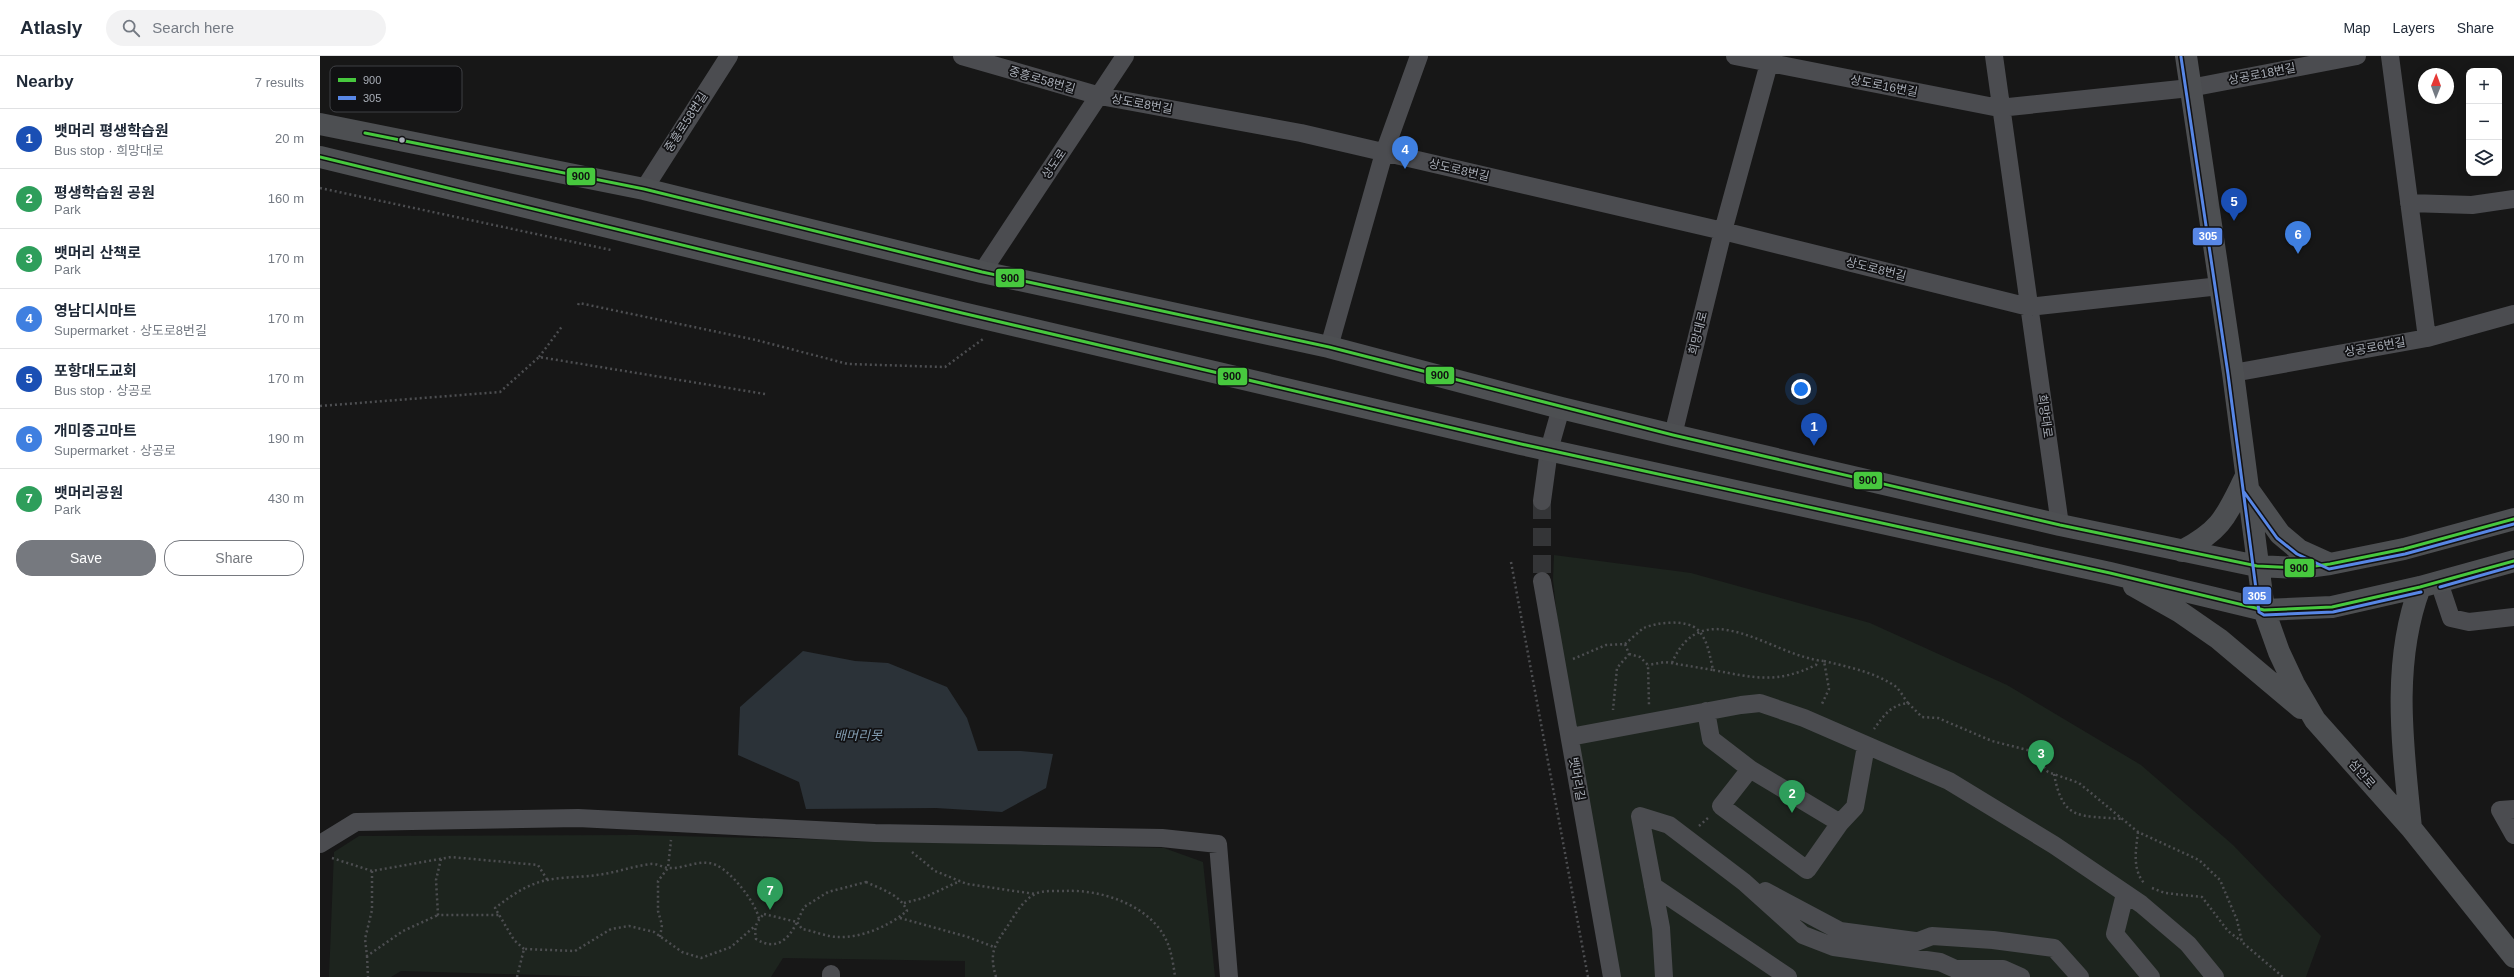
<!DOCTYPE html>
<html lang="en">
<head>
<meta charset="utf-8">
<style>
  body { margin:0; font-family:Arial,"Noto Sans KR",sans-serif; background:#f2f2f3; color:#1f2937 }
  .controls { position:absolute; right:12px; top:12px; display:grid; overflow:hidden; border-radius:8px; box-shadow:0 2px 10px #0003 }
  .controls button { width:36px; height:36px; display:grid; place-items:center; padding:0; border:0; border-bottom:1px solid #e0e1e3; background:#fff; color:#1f2937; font:20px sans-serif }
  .compass { position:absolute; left:2098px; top:12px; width:36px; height:36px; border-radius:50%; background:#fff; box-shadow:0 2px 10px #0003; rotate:1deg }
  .you { position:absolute; left:1481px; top:333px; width:14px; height:14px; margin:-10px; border:3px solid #fff; border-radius:50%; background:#1a73e8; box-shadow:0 0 0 6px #1a73e833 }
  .badge { display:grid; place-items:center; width:26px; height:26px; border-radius:50%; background:#76797f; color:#fff; font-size:13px; font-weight:700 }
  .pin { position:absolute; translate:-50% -33px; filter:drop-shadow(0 1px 2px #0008) }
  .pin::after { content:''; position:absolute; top:21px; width:14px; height:12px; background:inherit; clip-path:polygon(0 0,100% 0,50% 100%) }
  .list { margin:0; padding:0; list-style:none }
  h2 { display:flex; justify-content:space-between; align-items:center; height:52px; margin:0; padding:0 16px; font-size:17px }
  h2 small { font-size:13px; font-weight:400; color:#747a83 }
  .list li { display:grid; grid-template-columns:26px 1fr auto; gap:12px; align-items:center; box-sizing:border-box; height:60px; padding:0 16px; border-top:1px solid #e0e1e3 }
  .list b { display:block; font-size:15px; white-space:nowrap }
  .list p { margin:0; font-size:13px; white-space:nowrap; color:#747a83 }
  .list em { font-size:13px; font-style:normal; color:#747a83 }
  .actions { display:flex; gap:8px; padding:12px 16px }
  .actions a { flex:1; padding:9px 0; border:1px solid #76797f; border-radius:16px; text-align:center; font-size:14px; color:#76797f }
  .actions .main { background:#76797f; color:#fff }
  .icon { flex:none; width:22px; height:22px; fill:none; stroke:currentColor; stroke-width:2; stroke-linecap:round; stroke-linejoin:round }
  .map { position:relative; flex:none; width:2194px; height:921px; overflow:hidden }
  header { display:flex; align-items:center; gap:24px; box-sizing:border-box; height:56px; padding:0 20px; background:#fff; border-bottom:1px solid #e0e1e3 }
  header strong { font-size:19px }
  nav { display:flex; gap:22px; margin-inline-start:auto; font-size:14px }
  .search { width:280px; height:36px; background:#f2f2f3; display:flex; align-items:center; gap:10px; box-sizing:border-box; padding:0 14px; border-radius:22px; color:#747a83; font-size:15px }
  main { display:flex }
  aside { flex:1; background:#fff }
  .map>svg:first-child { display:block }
  .green { fill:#1d241e }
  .water { fill:#2b3238 }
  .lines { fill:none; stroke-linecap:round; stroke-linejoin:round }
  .minor-tunnel { stroke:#343537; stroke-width:18; stroke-dasharray:18 9; stroke-linecap:butt }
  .path { stroke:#4d4e51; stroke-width:2.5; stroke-dasharray:2 3; stroke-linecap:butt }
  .minor { stroke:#4b4c50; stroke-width:18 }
  .major { stroke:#4d4f52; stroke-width:22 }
  .bus-1-casing { stroke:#111113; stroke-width:6 }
  .bus-2-casing { stroke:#111113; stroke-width:6 }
  .bus-1 { stroke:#47c83e; stroke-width:3 }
  .bus-2 { stroke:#5887e6; stroke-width:3 }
  .bus-dot { fill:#a9aeb7; stroke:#111113; stroke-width:1.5 }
  .labels { text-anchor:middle; stroke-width:3.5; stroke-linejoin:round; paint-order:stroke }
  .street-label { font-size:12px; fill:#a9aeb7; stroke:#111113 }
  .water-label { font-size:13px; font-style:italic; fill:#829cb0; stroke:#111113 }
  .key { fill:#111113; stroke:#3f4044; stroke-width:1 }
  .key-label { font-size:11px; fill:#a9aeb7 }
  .line-badge { stroke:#111113; stroke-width:1.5 }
  .badge-label { font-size:11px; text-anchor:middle; font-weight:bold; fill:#fff }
  .pale-badge-label { font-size:11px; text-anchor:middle; font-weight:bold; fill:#111 }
</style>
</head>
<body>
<header>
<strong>Atlasly</strong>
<div class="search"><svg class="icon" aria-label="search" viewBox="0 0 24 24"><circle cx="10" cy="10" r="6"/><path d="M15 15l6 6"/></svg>Search here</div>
<nav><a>Map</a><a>Layers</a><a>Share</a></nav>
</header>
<main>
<aside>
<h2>Nearby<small>7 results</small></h2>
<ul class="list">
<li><span class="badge" style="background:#1a4fb4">1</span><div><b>뱃머리 평생학습원</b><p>Bus stop · 희망대로</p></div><em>20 m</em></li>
<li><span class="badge" style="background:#2e9e5b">2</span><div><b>평생학습원 공원</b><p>Park</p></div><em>160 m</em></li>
<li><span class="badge" style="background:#2e9e5b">3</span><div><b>뱃머리 산책로</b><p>Park</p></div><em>170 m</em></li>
<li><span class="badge" style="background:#3f7fe0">4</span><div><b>영남디시마트</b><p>Supermarket · 상도로8번길</p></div><em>170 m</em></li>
<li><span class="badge" style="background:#1a4fb4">5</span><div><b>포항대도교회</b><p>Bus stop · 상공로</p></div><em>170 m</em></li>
<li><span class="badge" style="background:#3f7fe0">6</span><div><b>개미중고마트</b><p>Supermarket · 상공로</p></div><em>190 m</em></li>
<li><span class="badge" style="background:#2e9e5b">7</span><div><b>뱃머리공원</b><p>Park</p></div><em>430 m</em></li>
</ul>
<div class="actions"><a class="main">Save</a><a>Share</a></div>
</aside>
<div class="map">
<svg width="2194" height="921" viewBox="0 0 2194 921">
  <rect width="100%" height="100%" fill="#171717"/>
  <!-- green -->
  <path class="green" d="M1234 499 1371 517 1550 567 1687 629 1821 709 1913 789 2001 880 1986 921H1292L1250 681 1233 524Z
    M317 779 844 792 883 806 895 921H645V905L463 902 451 921H287L81 915 71 921H9L14 796 39 780Z"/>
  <!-- water -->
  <path class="water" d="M483 595 535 605 568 607 627 631 647 662 658 695H701L733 698 726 732 682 756 616 752 486 753 479 726 418 699 420 651Z"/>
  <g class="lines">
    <!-- minor-tunnel -->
    <path class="minor-tunnel" d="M1222 445V525"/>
    <!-- path -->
    <path class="path" d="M0 132 291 194
      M258 249 259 247 436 284 528 308 625 311 663 283
      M219 301 243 269
      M0 350 180 336 219 301 445 338
      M1191 506 1268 921
      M1305 588C1311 583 1318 576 1324 572 1337 566 1367 563 1378 574 1388 584 1390 601 1393 614L1345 606 1328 609
      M1309 598 1320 601 1328 609 1329 649
      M1253 603 1286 589 1305 588 1309 598 1297 612 1293 654
      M1504 605C1528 611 1554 616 1575 630 1580 634 1584 642 1588 647 1571 649 1564 659 1554 673
      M1352 607C1383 534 1453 601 1504 605L1509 633 1501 650
      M1393 614C1435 622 1456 628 1496 609L1498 604
      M1588 647 1602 661 1618 662 1672 685 1711 695 1728 716 1759 727 1818 776 1879 804 1900 824 1917 864 1922 886 1963 921
      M1734 718C1743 766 1760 759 1802 763
      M1379 770 1389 761
      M1818 776C1816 793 1812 813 1824 827
      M592 796 615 815 647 828 715 838
      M12 802 52 815 131 801 218 809 228 825
      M121 803 116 824 118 859H180
      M52 815V854L45 883 47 900 83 875 118 859
      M546 826C561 833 581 839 587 855 569 870 542 882 518 881 507 881 494 875 482 873L477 866 484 851 508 836Z
      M1832 832 1845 837 1882 841 1908 875 1921 885
      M584 847 603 842 640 825
      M444 858 477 866C468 885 455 895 436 883 434 871 436 866 444 858Z
      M580 862 648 881 674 891
      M340 881 342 869 338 855V825L348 812 351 784
      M204 893 194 884 175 852C187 843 200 833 214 828 233 820 257 822 277 819 295 817 313 810 331 808 337 807 343 812 349 812 365 813 380 802 396 809 412 816 436 847 439 863
      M47 900 48 921
      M197 921 204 893 255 895 291 873 309 870 334 876 362 896 381 902 411 891 435 870
      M676 921C669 897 674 890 687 871 695 859 702 845 715 838 723 834 736 835 745 835 783 833 836 851 849 891 852 900 854 912 855 921"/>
    <!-- minor -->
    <path class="minor" d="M642 0 780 40 981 77 1403 175 1709 251 1900 230
      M1415 0 1679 52 1870 32 2037 0
      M1674 0 1740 469
      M2070 0 2107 282
      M324 133 409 0
      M2089 147 2152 149 2194 143
      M662 216 805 0
      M1009 291 1064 97 1099 0
      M1913 317 2107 282 2194 258
      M1353 379 1403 175 1451 0
      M1222 445 1229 394 1241 352
      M1222 525 1292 921
      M2119 526 2131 562 2149 566 2194 561
      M1386 655 1391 683 1430 713 1401 750 1487 814 1520 767 1535 751 1546 690
      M1250 681 1421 649 1440 647 1484 662 1629 725 1734 789 1821 848 1868 888 1895 921
      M1430 713 1520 767
      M2194 753 2180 754 2194 779
      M0 788 36 766 258 762 555 777 842 782 898 788 909 921
      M1333 830 1468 921
      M1445 835 1520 875 1595 885
      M1805 838 1795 878 1831 921
      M1567 897 1612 880 1673 884 1734 892 1760 921
      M1638 913H1683L1701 921
      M511 921V918
      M1344 921 1341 872 1320 760 1349 769 1424 826 1483 879 1514 891 1620 906 1653 921"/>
    <!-- major -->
    <path class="major" d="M1866 0 1913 317 1944 554 1959 596 1974 628 1995 664 2091 772 2194 901
      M0 68 324 133 662 216 1009 291 1241 352 1353 379 1740 469 1937 510 1980 512 2010 508 2084 493 2194 463
      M0 101 642 257 1201 388 1790 517 1944 554 2012 551 2100 531 2194 505
      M1930 436 1960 478 1979 494 2010 508
      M1862 495C1903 473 1906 460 1926 420
      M1814 530 1860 556 1899 583 1981 652
      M2091 772C2083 692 2071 608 2100 531"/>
    <defs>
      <path id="bus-1" d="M45 77 324 133 662 216 1009 291 1353 379 1740 469 1937 510 1980 512 2010 508 2084 493 2194 463
        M0 101 642 257 1201 388 1790 517 1944 554 2012 551 2100 531 2194 505"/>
      <path id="bus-2" d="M1861 1 1908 318 1939 556 1944 559 2013 556 2101 536
        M1924 436 1957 482 1977 498 2009 513 2085 498 2194 468
        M2120 531 2194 510"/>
    </defs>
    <!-- bus-1 casing -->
    <use href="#bus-1" class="bus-1-casing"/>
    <!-- bus-2 casing -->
    <use href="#bus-2" class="bus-2-casing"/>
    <!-- bus-1 -->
    <use href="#bus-1" class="bus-1"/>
    <!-- bus-2 -->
    <use href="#bus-2" class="bus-2"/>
  </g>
  <!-- markers -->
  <circle class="bus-dot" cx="82" cy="84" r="3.5"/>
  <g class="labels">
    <!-- street labels -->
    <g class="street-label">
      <text transform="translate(1942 18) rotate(-11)" y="4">상공로18번길</text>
      <text transform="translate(722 24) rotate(16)" y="4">중흥로58번길</text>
      <text transform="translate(1564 30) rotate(11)" y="4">상도로16번길</text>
      <text transform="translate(822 48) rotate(10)" y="4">상도로8번길</text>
      <text transform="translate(366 66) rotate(-57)" y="4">중흥로58번길</text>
      <text transform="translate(734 108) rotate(-56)" y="4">상도로</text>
      <text transform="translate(1139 114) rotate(13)" y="4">상도로8번길</text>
      <text transform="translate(1556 213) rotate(14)" y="4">상도로8번길</text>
      <text transform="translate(1378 277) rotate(-76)" y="4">희망대로</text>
      <text transform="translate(2055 291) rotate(-10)" y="4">상공로6번길</text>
      <text transform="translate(1725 360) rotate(82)" y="4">희망대로</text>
      <text transform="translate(2042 718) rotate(49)" y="4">섬안로</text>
      <text transform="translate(1257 723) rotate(80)" y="4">뱃머리길</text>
    </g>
    <!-- water labels -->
    <g class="water-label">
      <text x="538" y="684">배머리못</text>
    </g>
  </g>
  <!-- legend -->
  <rect x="10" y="10" width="132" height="46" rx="6" class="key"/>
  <rect x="18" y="22" width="18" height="4" fill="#47c83e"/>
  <rect x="18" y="40" width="18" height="4" fill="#5887e6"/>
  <g class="key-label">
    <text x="43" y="28">900</text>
    <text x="43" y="46">305</text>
  </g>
  <g class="line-badge">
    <rect x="246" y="111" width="30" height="19" rx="4" fill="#47c83e"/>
    <rect x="1872" y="171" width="31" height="19" rx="4" fill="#5887e6"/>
    <rect x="675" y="212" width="30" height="20" rx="4" fill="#47c83e"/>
    <rect x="1105" y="310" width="30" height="19" rx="4" fill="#47c83e"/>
    <rect x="897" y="311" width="31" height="19" rx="4" fill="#47c83e"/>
    <rect x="1533" y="415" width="30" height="19" rx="4" fill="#47c83e"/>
    <rect x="1964" y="502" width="31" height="20" rx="4" fill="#47c83e"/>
    <rect x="1922" y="530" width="30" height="19" rx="4" fill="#5887e6"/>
  </g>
  <g class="badge-label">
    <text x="1888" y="184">305</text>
    <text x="1937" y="544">305</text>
  </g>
  <g class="pale-badge-label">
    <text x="261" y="124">900</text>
    <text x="690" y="226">900</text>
    <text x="1120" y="323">900</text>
    <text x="912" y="324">900</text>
    <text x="1548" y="428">900</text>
    <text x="1979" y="516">900</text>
  </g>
</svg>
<div class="controls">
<button>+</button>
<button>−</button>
<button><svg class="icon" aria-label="layers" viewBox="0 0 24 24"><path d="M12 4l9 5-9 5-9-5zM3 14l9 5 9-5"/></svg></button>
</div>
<svg class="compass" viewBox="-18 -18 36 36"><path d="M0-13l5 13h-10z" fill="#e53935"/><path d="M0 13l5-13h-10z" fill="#747a83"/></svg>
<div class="you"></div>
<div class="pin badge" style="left:1494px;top:390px;background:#1a4fb4">1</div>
<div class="pin badge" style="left:1472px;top:757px;background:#2e9e5b">2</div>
<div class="pin badge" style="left:1721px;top:717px;background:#2e9e5b">3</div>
<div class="pin badge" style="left:1085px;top:113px;background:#3f7fe0">4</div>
<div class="pin badge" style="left:1914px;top:165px;background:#1a4fb4">5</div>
<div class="pin badge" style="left:1978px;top:198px;background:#3f7fe0">6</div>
<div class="pin badge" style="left:450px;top:854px;background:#2e9e5b">7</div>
</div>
</main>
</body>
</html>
